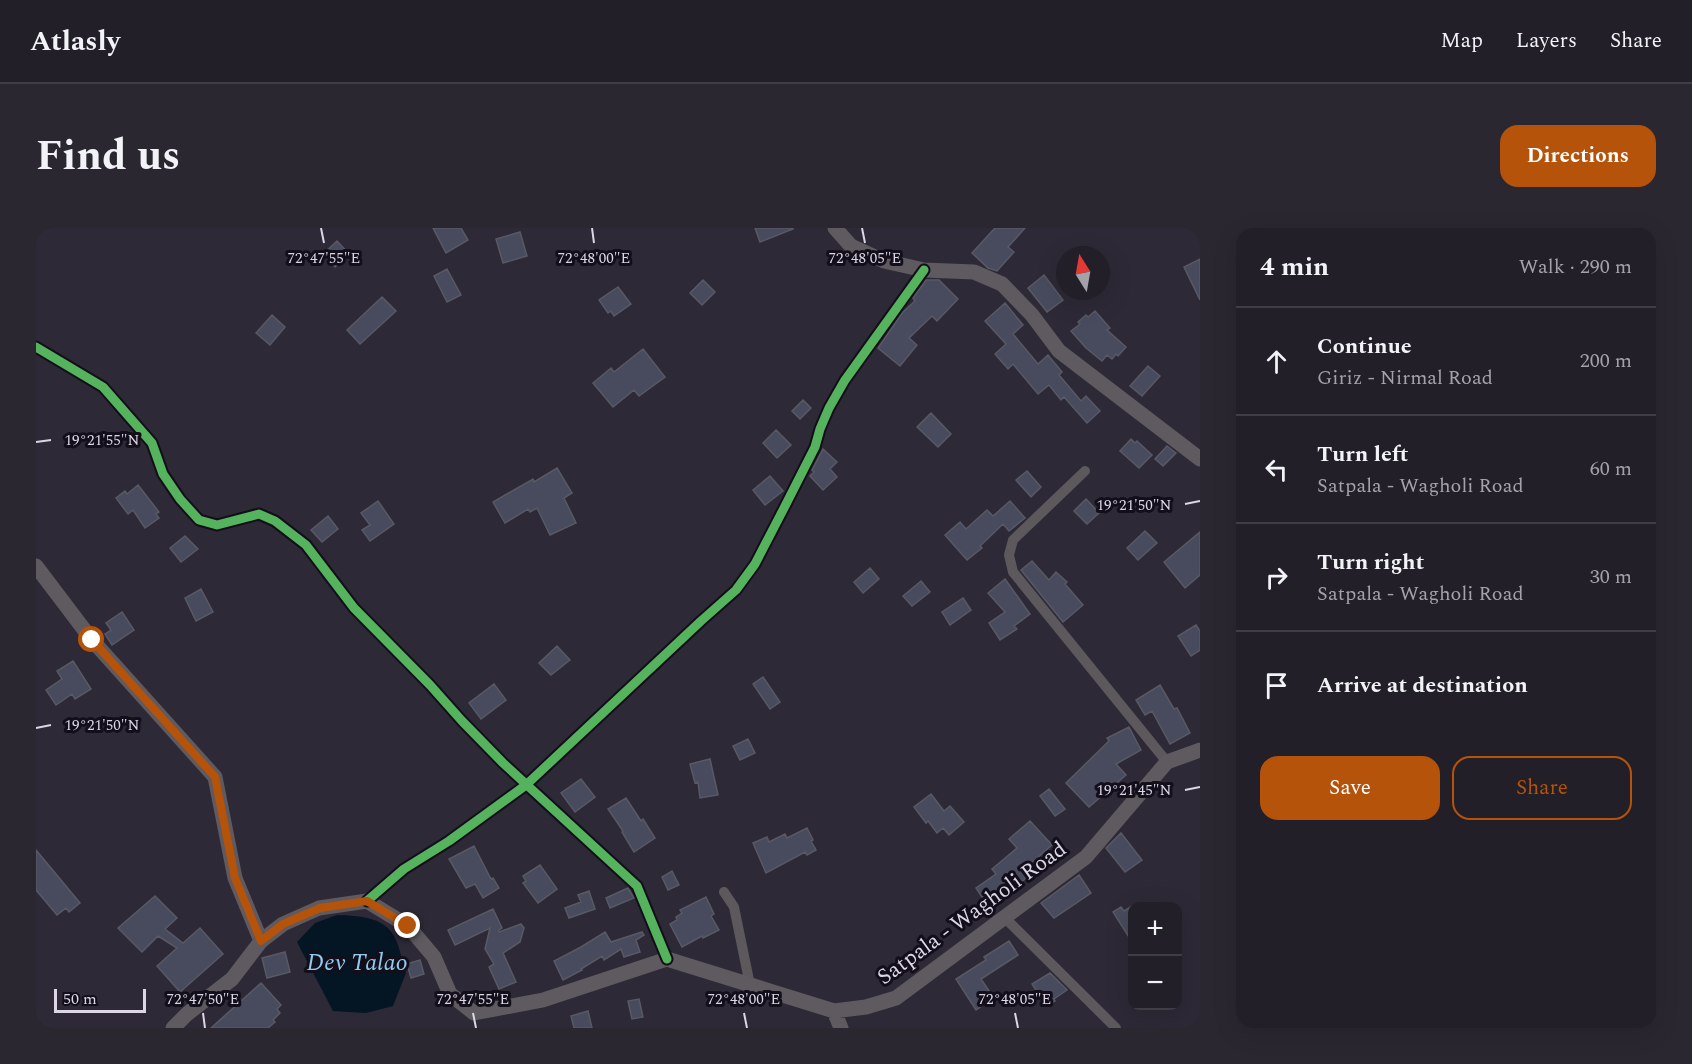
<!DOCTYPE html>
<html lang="en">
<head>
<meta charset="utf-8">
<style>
  body { margin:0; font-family:Spectral,serif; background:#2a2730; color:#f1f3f6 }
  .controls { position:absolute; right:18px; bottom:18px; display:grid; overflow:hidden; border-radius:12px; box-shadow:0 6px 24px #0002 }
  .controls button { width:54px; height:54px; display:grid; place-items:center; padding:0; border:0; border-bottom:2px solid #3f3d45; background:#221f28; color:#f1f3f6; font:30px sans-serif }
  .compass { position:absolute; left:1020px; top:18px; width:54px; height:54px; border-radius:50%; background:#221f28; box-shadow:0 6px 24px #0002; rotate:349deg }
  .scale { position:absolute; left:18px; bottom:15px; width:92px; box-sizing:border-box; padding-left:6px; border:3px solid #dcd6e7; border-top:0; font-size:16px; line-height:21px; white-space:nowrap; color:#dcd6e7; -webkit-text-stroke:4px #130f1a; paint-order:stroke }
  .stop { position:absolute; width:18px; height:18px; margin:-14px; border:4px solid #b45309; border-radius:50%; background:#fff }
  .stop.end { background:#b45309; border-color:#fff; box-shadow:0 2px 6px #0008 }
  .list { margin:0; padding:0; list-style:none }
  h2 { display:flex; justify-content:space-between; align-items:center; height:78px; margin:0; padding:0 24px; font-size:26px }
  h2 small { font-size:20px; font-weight:400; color:#a2a2a8 }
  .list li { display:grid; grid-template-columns:39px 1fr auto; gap:18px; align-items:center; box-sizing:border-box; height:108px; padding:0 24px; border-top:2px solid #3f3d45 }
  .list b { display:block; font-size:22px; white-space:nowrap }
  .list p { margin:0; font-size:20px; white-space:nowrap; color:#a2a2a8 }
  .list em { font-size:20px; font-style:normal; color:#a2a2a8 }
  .actions { display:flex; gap:12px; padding:18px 24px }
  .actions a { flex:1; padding:14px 0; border:2px solid #b45309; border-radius:18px; text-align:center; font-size:21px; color:#b45309 }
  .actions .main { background:#b45309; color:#fff }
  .icon { flex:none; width:33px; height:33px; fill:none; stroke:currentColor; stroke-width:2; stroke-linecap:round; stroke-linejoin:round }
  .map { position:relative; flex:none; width:1164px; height:800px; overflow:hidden; border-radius:18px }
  header { display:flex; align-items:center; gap:36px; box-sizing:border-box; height:84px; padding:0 30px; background:#221f28; border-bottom:2px solid #3f3d45 }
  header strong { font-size:28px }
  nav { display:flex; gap:33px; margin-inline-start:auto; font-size:21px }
  .intro { display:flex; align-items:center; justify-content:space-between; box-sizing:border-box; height:144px; padding:0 36px }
  h1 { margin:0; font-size:42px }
  .button { padding:15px 27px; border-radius:18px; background:#b45309; color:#fff; font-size:21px; font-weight:700 }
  main { display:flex; gap:36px; padding:0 36px }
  aside { flex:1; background:#221f28; border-radius:18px; box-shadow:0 6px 24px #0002 }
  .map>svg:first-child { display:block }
  .water { fill:#041523 }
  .building { fill:#484b5d; stroke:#585964; stroke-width:1.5 }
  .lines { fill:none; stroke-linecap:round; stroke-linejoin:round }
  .street { stroke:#5c585c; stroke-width:10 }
  .secondary { stroke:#5e5a5f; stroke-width:15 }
  .cycleway-casing { stroke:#130f1a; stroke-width:13 }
  .cycleway { stroke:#56b35d; stroke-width:9 }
  .route { stroke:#b45309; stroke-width:8 }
  .ticks { fill:none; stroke:#dcd6e7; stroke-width:2 }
  .labels { text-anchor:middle; stroke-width:6; stroke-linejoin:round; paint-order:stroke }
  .street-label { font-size:22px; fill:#dcd6e7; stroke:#130f1a }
  .water-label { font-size:24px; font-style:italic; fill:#8ecdf2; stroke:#130f1a }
  .ticks-label { font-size:15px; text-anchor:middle; fill:#dcd6e7; stroke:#130f1a; stroke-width:6; stroke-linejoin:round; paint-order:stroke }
</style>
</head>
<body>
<header>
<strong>Atlasly</strong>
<nav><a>Map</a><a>Layers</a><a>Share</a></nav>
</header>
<div class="intro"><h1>Find us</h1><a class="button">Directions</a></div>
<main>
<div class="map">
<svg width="1164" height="800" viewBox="0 0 1164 800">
  <rect width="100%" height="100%" fill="#2d2936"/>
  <!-- water -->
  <path class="water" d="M301 687C321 688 347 688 358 708 364 719 366 733 370 745L357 778 330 785 297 783 261 714 279 695Z"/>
  <!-- building -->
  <path class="building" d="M397 0H425L432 12 410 25Z
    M719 0H757V1L724 14Z
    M959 0H989L972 19 978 24 961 43 952 40 936 25Z
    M484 4 491 28 467 35 460 11Z
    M301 13 313 26 299 39 287 26Z
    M1164 31V72L1148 39Z
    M411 41 425 67 411 74 398 48Z
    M1008 47 1027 72 1011 84 992 60Z
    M667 52 679 64 666 77 654 65Z
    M890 52H903L922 71 901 93 896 88 873 110 881 117 864 138 842 120 867 84 879 73 877 70Z
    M582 59 595 76 578 88 575 83 572 85 563 72Z
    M346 69 360 83 324 116 311 102Z
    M969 75 987 97 977 106 1002 136 1012 127 1026 144 1023 147 1045 173 1050 168 1064 183 1051 195 1028 169 1025 172 1013 157 1002 166 977 136 972 141 959 126 970 116 949 93Z
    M1059 83 1074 100 1071 102 1090 119 1082 128 1080 126 1076 131 1071 127 1066 133 1050 120 1035 103 1044 96 1042 94 1050 87 1052 89Z
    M236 87 249 99 234 117 220 105Z
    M607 121 629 149 603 168 598 162 577 179 557 155 575 140 578 144Z
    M1112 138 1124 148 1106 168 1094 158Z
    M767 172 775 180 764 191 756 183Z
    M895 185 915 206 902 219 881 199Z
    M740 202 755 217 741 230 727 215Z
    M1095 211 1099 215 1101 213 1116 227 1103 240 1084 223Z
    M1131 218 1140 225 1127 238 1119 231Z
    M787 221 801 234 794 241 801 249 787 262 774 248 778 244 776 242Z
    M521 240 536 265 528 270 540 295 514 307 501 280 494 284 492 281 469 295 457 274 497 251 498 254Z
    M991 243 1005 259 995 269 980 252Z
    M734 248 747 263 729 277 717 262Z
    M102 257 123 284 120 286 123 290 109 300 97 282 92 286 80 270 89 263 91 266Z
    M1050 271 1063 285 1051 296 1038 283Z
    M342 273 358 296 334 313 326 302 334 297 325 285Z
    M974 273 989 290 973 303 967 296 944 318 946 320 931 332 909 307 924 294 930 301 951 282 957 288Z
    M292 288 302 301 286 314 275 302Z
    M1109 303 1121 315 1102 332 1091 320Z
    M1164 304V347L1149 360 1128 334Z
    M149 308 162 321 145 334 134 320Z
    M996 333 1013 352 1020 344 1031 354 1029 356 1047 377 1027 394 985 342Z
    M834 340 843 351 827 365 818 354Z
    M969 351 994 386 978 398 981 401 964 412 953 395 969 384 952 365Z
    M885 353 894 364 876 378 867 368Z
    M165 361 177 384 160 393 149 370Z
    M927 370 935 382 914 397 906 384Z
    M86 384 98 402 76 417 69 406 75 402 70 395Z
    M1160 397 1164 403V422L1155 428 1142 408Z
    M521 418 534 432 515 447 503 435Z
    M37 433 55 461 39 471 36 466 20 477 10 462 26 451 21 443Z
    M727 449 744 474 734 481 717 456Z
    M458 456 470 472 445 491 433 475Z
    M1124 457 1138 481 1141 480 1154 505 1134 516 1116 483 1109 487 1100 472Z
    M1093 499 1105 522 1080 536 1090 547 1053 579 1030 555 1073 513 1071 510Z
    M712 511 719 525 704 532 697 518Z
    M674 531 682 567 664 570 662 554 659 555 654 536Z
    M545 551 559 569 539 584 525 565Z
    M1013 561 1029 581 1019 588 1004 568Z
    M895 566 908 583 914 578 928 594 913 607 907 600 901 605 892 593 890 595 878 579Z
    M590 570 605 593 607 591 619 610 598 624 586 604 587 603 572 581Z
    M994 593 1016 617 990 640 995 646 976 662 952 678 940 660 960 646 956 641 981 620 973 611Z
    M771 600 777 612 775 613 780 622 771 627 769 624 730 645 717 615 731 609 733 614 749 606 751 610Z
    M1085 605 1106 632 1089 644 1070 620Z
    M438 618 455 651 457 650 463 660 447 670 439 656 430 660 413 631Z
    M0 622 44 675 33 684 30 680 21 687 0 662Z
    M504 637 521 661 502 675 487 655 490 653 487 648Z
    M636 643 643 657 632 662 626 649Z
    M1043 647 1055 665 1018 690 1005 675Z
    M592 660 598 670 574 680 570 670Z
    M553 663 559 681 533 690 529 680 545 674 542 667Z
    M119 668 141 690 129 701 147 715 164 700 187 726 144 764 121 738 141 720 122 708 106 724 82 700Z
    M670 669 678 686 675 688 683 702 667 710 666 708 646 719 634 696 641 692 640 689 646 685 644 682Z
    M1096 678V714L1077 684 1085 679 1088 683Z
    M457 681 466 700 463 702V704L485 696 488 700 484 714 467 725 480 754 463 761 453 739 458 736 449 721 454 700 419 717 412 702Z
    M569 704 575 714 606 704 608 707 600 712 604 724 588 729 585 721 568 732 566 728 545 741 546 742 527 752 518 733 545 719Z
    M973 713 982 727 945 751 958 770 940 782 920 751 950 732 948 729Z
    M249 724 254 744 231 750 226 730Z
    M384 732 388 746 375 750 371 736Z
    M1014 745 1031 762 1018 771 1019 773 1010 778 996 756Z
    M225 755 245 777 241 781 244 785 237 792 239 794 232 800H175Z
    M603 771 607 789 596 791 592 773Z
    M552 783 556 800H538L535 788Z"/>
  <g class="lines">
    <!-- street -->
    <path class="street" d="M0 119 67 159 116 215 127 246 144 271 163 292 181 297 223 286 239 293 270 317 318 380 394 457 426 493 467 535 601 658 631 731
      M1049 243 977 312 973 327 977 344 1131 534
      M688 664 698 679 714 757
      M331 673 368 641 413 613 490 557 665 393 700 362 719 336 747 282 779 219 784 201 793 180 809 152 888 42
      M968 689 1080 800"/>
    <!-- secondary -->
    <path class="secondary" d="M799 0 815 18 848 33 888 42 938 44 966 56 996 87 1023 123 1164 231
      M0 338 56 412 179 549 199 650 225 713
      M798 783 805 800
      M137 800 151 786 196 751 225 713 247 696 283 680 331 673 372 698 398 729 414 766 438 785 507 772 631 731 798 783 830 779 860 770 1050 629 1131 534 1164 522"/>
    <defs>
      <path id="cycleway" d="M0 119 67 159 116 215 127 246 144 271 163 292 181 297 223 286 239 293 270 317 318 380 394 457 426 493 467 535 601 658 631 731
        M331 673 368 641 413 613 490 557 665 393 700 362 719 336 747 282 779 219 784 201 793 180 809 152 888 42"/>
    </defs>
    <!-- cycleway casing -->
    <use href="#cycleway" class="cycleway-casing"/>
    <!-- cycleway -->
    <use href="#cycleway" class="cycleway"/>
  </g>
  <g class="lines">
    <!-- route -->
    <path class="route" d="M56 412 179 549 199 650 225 713 247 696 284 680 331 673 372 698"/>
  </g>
  <!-- ticks -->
  <path class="ticks" d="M285 0 288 15M556 0 558 15M826 0 829 15M0 214 15 212M1149 276 1164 273M0 500 15 497M1149 562 1164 559M167 785 169 800M437 785 440 800M708 785 711 800M979 785 982 800"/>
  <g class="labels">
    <!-- street labels -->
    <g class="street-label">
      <text transform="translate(935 684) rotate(-36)" y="8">Satpala - Wagholi Road</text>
    </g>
    <!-- water labels -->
    <g class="water-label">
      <text x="321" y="742">Dev Talao</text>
    </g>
  </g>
  <g class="ticks-label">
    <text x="288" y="35">72°47'55"E</text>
    <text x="558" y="35">72°48'00"E</text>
    <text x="829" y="35">72°48'05"E</text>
    <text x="66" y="217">19°21'55"N</text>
    <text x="1098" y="282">19°21'50"N</text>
    <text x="66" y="502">19°21'50"N</text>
    <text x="1098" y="567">19°21'45"N</text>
    <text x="167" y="776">72°47'50"E</text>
    <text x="437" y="776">72°47'55"E</text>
    <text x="708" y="776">72°48'00"E</text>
    <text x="979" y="776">72°48'05"E</text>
  </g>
</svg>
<div class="controls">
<button>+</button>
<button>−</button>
</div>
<svg class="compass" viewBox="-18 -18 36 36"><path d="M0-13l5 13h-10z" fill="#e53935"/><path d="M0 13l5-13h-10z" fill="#a2a2a8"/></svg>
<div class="scale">50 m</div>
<div class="stop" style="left:56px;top:412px"></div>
<div class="stop end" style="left:372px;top:698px"></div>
</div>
<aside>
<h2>4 min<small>Walk · 290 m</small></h2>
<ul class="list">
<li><svg class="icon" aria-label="ahead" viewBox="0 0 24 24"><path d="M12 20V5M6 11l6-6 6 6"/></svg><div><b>Continue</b><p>Giriz - Nirmal Road</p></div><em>200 m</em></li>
<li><svg class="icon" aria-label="left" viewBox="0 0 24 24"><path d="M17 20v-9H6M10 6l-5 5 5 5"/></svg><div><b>Turn left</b><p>Satpala - Wagholi Road</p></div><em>60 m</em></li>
<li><svg class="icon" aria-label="right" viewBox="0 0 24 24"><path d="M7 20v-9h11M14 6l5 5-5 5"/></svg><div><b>Turn right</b><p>Satpala - Wagholi Road</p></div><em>30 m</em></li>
<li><svg class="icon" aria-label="arrive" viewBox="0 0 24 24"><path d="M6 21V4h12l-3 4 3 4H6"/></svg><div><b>Arrive at destination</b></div></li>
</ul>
<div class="actions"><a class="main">Save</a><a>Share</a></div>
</aside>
</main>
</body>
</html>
